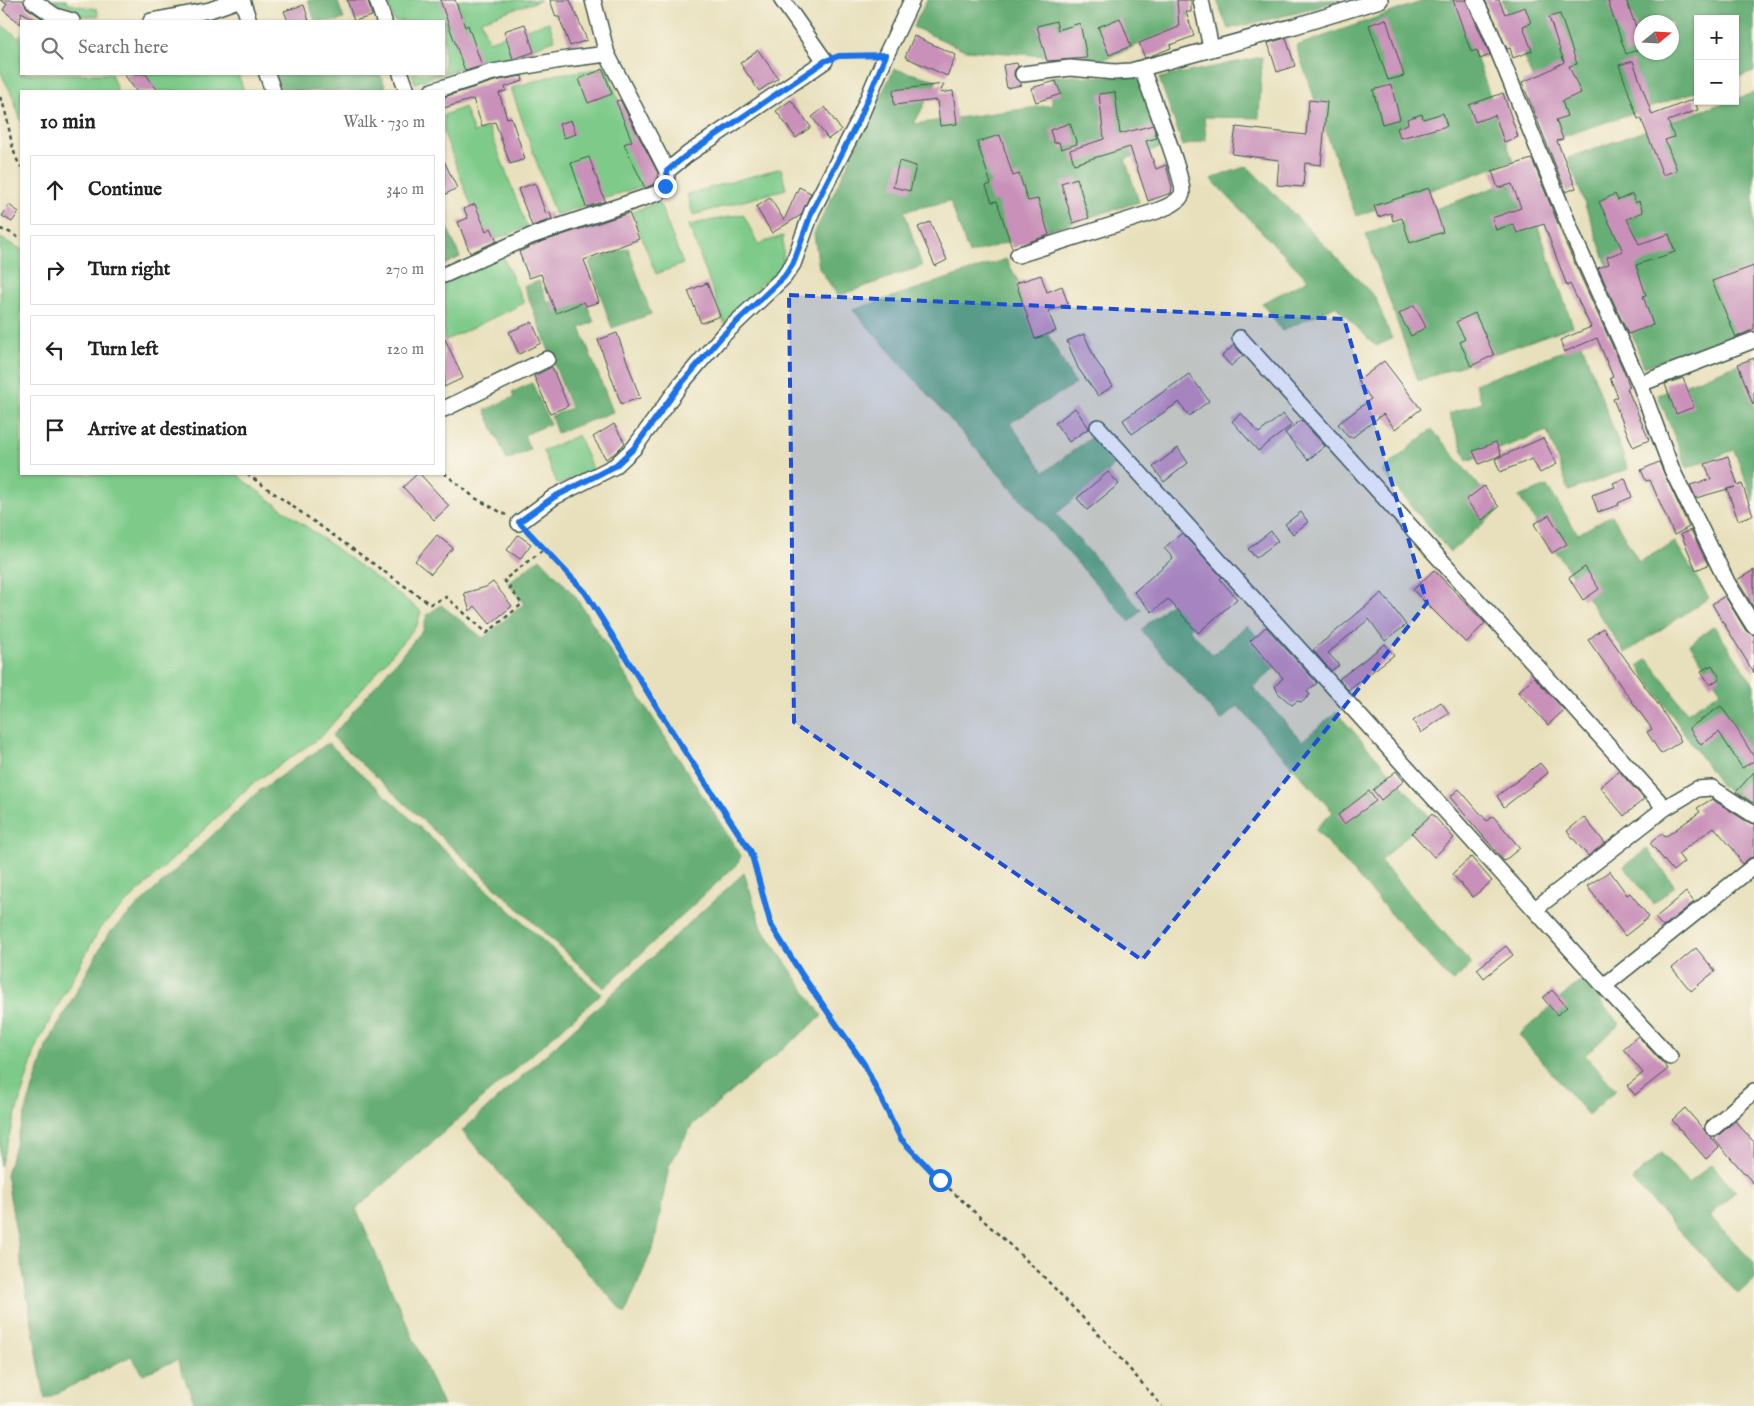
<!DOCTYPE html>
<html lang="en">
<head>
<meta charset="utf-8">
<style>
  body { margin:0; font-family:"IM FELL English",serif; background:#f6f6f6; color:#222 }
  .controls { position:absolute; right:15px; top:15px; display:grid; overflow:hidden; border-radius:0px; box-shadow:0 1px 4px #0004 }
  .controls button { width:45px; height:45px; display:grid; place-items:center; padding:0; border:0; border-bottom:1px solid #e0e0e0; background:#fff; color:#222; font:25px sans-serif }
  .compass { position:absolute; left:1634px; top:15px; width:45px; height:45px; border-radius:50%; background:#fff; box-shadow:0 1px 4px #0004; rotate:72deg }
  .stop { position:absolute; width:15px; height:15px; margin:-11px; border:4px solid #1a73e8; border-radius:50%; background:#fff }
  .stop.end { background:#1a73e8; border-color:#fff; box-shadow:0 1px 5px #0008 }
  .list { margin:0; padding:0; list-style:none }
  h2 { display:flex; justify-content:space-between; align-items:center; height:65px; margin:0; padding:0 20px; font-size:21px }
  h2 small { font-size:16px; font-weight:400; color:#767676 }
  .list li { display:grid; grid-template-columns:32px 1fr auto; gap:15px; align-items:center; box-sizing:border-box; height:70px; margin:0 10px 10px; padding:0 10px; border:1px solid #e0e0e0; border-radius:0px }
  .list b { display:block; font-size:19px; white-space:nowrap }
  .list em { font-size:16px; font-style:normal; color:#767676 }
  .icon { flex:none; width:28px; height:28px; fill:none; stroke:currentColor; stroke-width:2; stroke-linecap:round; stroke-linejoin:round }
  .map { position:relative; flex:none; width:1754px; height:1406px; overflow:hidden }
  .search { position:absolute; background:#fff; box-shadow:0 1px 4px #0004; left:20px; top:20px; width:425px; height:55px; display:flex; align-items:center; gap:12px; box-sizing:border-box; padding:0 18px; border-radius:0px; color:#767676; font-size:19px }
  .panel { position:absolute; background:#fff; box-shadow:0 1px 4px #0004; left:20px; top:90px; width:425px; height:385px; border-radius:0px }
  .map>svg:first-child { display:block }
  .green { fill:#7dca89; stroke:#4e845e }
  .forest { fill:#66ae75; stroke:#427654; fill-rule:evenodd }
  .building { fill:#c991b9 }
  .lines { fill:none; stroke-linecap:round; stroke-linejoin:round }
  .minor-casing { stroke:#3d5548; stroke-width:18 }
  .path { stroke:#3d5548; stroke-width:2.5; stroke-dasharray:4 4; stroke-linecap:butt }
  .minor { stroke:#fff; stroke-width:15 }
  .route { stroke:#1a73e8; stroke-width:6 }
  .marked { fill:#1d4ed8; fill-opacity:0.2; stroke:#1d4ed8; stroke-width:4; stroke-dasharray:10 6; stroke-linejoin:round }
</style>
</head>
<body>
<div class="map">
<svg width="1754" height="1406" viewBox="0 0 1754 1406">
  <rect width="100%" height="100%" fill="#fbf7ec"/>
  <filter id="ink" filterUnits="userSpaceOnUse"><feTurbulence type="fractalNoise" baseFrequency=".02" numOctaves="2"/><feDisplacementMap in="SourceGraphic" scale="10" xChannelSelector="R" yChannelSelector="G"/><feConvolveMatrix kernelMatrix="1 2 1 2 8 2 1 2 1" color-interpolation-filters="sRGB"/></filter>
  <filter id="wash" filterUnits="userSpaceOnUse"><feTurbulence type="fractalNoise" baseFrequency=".0096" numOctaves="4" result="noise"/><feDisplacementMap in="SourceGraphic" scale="20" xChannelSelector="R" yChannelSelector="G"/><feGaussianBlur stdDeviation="1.12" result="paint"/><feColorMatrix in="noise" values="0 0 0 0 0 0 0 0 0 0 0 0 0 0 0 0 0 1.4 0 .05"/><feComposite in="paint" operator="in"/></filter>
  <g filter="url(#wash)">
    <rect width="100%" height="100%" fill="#e8e0bc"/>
    <!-- green -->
    <path class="green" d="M52 0H66L68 4 97 9 99 16H72Z
      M387 0H442L465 66 444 74V21H394Z
      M457 0H541L481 20 488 41 549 22 555 40 479 66Z
      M0 24 18 37 21 34V74H111L118 91H21V122L13 97 0 71Z
      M607 68 648 184 555 215 511 88 558 74Z
      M143 74H238L244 91H156Z
      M412 74H443L415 83Z
      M464 107 474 133 489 128 527 227 485 243 444 133V115Z
      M781 168 786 189 693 215 687 194Z
      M659 202 683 264 656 274 632 212Z
      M743 214 758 244 783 236V270L762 283 725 325 689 225Z
      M0 238 21 249V474H238L243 480 421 611 417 625 322 736 252 784 100 928 37 1044 0 1166Z
      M502 255 524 303 444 341V283Z
      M578 435 593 470 558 485 543 451Z"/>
    <!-- forest -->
    <path class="forest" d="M308 0H337L344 19 338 21H315Z
      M927 0H1188V23L1103 60 965 50 913 27Z
      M1217 0H1338L1313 9 1228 29Z
      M1426 0H1456L1513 161 1356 216 1296 46Z
      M1502 0H1754V72L1735 78V19H1698V91L1556 139ZM1642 22H1672V52H1642Z
      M1262 57 1259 118 1204 117 1206 140 1183 146 1159 78Z
      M894 69 937 80 914 124 1052 105V76L1142 77 1162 147 1125 159 1139 202 969 254 950 201 904 211 922 266 838 296 819 268 814 234Z
      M274 74H380L387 91H282Z
      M1754 93V327L1644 367 1568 158 1729 101H1735V99Z
      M1247 166 1375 297 1392 339 1376 346 1335 306 1282 331 1262 303 1308 280 1211 179Z
      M1521 178 1573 326 1418 381 1366 234Z
      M444 220 460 257 444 265Z
      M628 248 651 314 612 328 589 262Z
      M1006 259 1075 384 1010 423 1044 472 1092 437 1115 465 1056 514 1141 610 1130 622 853 310Z
      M539 281 548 303 581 290 594 322 580 328 613 412 557 433 551 416 571 408 524 286Z
      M1582 344 1628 469 1569 491 1547 431 1467 461 1449 414 1482 402 1475 384Z
      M1754 358V502L1734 450 1687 468 1658 395Z
      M532 383 550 424 524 435 530 450 507 460 485 410 514 397 512 392Z
      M1432 429 1499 510 1450 552 1382 471Z
      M1547 486 1578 534 1612 515 1639 562 1675 542 1709 598 1625 653 1519 497Z
      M540 558 575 596 741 856 737 864 604 988 332 736 423 630 427 615 441 605 483 638 524 604 508 583Z
      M1192 584 1213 607 1189 629 1213 655 1247 625 1280 663 1253 687 1302 741 1336 712 1429 816 1380 861 1472 964 1452 982 1315 829 1333 812 1238 706 1221 720 1141 630Z
      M1714 626 1754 685V805L1721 786 1638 666 1648 659 1687 713 1721 691 1690 644Z
      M328 743 601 994 356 1209 443 1406H196L177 1360 143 1374 131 1356 45 1399 6 1174 46 1047 108 934 259 791Z
      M1647 849 1675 886 1653 904 1624 866Z
      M744 873 762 928 822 1016 692 1125 669 1166 654 1245 625 1314 462 1131Z
      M1581 980 1620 1024 1585 1055 1616 1090 1588 1115 1519 1035Z
      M1661 1153 1689 1184 1711 1164 1736 1191 1710 1216 1754 1263V1279L1738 1294 1632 1180Z"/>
    <g id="blocks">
      <!-- building -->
      <path class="building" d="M0 0H23L27 8 46 21H38L21 12V24L3 10 7 4Z
        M347 0H368L372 16 354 21Z
        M440 0H455L465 27 468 25 482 66 465 71Z
        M550 0H570L587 40 570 46 559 17H556Z
        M1177 0H1191V12H1186L1194 36 1170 45 1171 48 1145 58 1139 43 1179 27Z
        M1453 0H1466L1490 55 1480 59 1477 50 1471 52Z
        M1485 0H1499L1505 14 1525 7 1531 23 1523 26 1532 51 1513 58 1510 48 1507 49Z
        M1614 0H1626L1642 43V48L1626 54 1608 2Z
        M304 5 309 21H288L284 11Z
        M1560 14 1577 64 1569 66 1581 93 1562 101 1567 116 1556 120 1563 139 1557 141 1576 188 1566 192 1522 82 1542 74 1564 62 1549 17Z
        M1120 18 1131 46 1109 55 1098 27Z
        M1386 19 1404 76 1388 80 1369 25Z
        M1056 21 1058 30 1080 23 1087 58 1047 61 1037 26Z
        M525 24 534 52 513 59 504 31Z
        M914 36 956 55 947 76 905 57Z
        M1286 38 1295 66 1277 72 1268 43Z
        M758 50 778 78 759 91 740 63Z
        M1633 61 1652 115 1694 99 1698 110 1668 121 1674 137 1665 140 1677 170 1663 175 1641 118 1638 119 1619 65Z
        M1017 63 1018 66 1014 71V76L1022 85 1007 88 1003 65Z
        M603 69 612 94 588 103 579 79Z
        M124 74H146L158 91H136Z
        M522 76 523 81 505 87 506 91 499 93 507 118 511 117 525 159 510 164 495 122 482 126 473 99 444 108V97L495 81Z
        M1056 81 1061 94 1036 102 1031 88Z
        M944 84 940 93 953 91 957 124 940 126 937 100 894 105 893 90Z
        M1391 85 1400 119 1382 124 1373 90Z
        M1115 92 1120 134 1153 125 1157 138 1146 141 1156 169 1166 165 1172 187 1171 193 1148 201 1130 147 1074 164 1070 150 1104 139 1099 94Z
        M1503 93 1518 137 1504 142 1495 115 1475 122 1469 105Z
        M620 100 658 173 657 180 654 184 645 188 624 144 632 141 616 101Z
        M791 100 811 127 796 138 776 111Z
        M1309 100 1327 102 1321 165 1305 163 1303 187 1277 185 1279 160 1232 154 1236 127 1306 135Z
        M825 107 841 130 828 139 812 117Z
        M1443 113 1447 126 1400 138 1397 128 1408 124 1407 119 1422 114 1423 119Z
        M571 120 576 134 564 138 559 124Z
        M1070 123 1077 144 1061 149 1059 142 1054 143 1050 130Z
        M1000 135 1013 176 1019 174 1028 201 1038 199 1049 235 1012 248 997 201 992 202 986 186 991 184 977 142Z
        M589 157 605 201 586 207 571 163Z
        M1532 159 1566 244 1622 367 1630 387 1627 388 1649 440 1633 447 1613 399 1618 397 1610 378 1613 377 1597 338 1564 352 1560 340 1591 327 1570 284 1567 286 1544 224 1517 233 1513 224 1496 230 1492 218 1521 208 1512 184 1498 188 1492 171Z
        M444 161 457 188 444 195Z
        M899 161 916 166 910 191 893 187Z
        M1077 178 1089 218 1073 223 1061 183Z
        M535 183 546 214 550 212 552 219 532 226 518 189Z
        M799 187 811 193 801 215 772 233 756 207 770 198 784 220Z
        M1429 188 1443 232 1410 243 1402 218 1393 221 1391 213 1378 217 1374 206Z
        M1615 194 1618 200 1632 194 1636 203 1639 201 1643 212 1627 219 1639 244 1669 234 1675 252 1636 265 1646 295 1643 296 1653 325 1628 334 1598 268 1609 264 1607 257 1623 251 1599 202Z
        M475 204 486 231 491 228 497 241 470 253 458 222 468 218 464 209Z
        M9 205 19 212 12 222 2 216Z
        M629 213 639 239 584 260 599 302 586 306 584 302 556 313 541 274 529 278 519 252 538 243Z
        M930 222 947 260 935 266 918 227Z
        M1754 266V329L1736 337 1712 281Z
        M1041 275 1047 292 1062 286 1068 304 1048 311 1056 331 1035 339 1016 283Z
        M707 283 720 316 701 323 688 291Z
        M1414 305 1426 327 1411 336 1399 314Z
        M1475 313 1494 355 1471 366 1460 342 1465 339 1456 322Z
        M532 322 541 343 519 354 509 332Z
        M617 333 640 398 621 404 598 340Z
        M1084 334 1095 359 1113 386 1098 396 1078 368 1067 341Z
        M444 337 463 378 444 387Z
        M1234 345 1243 355 1231 366 1222 356Z
        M1754 358V404L1753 405 1738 364Z
        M1384 361 1421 409 1395 429 1383 414 1353 437H1348L1338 424 1371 399 1358 381Z
        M552 367 568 406 550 413 534 376Z
        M1189 374 1209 401 1189 416 1179 402 1132 434 1123 420Z
        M1683 378 1694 407 1676 414 1665 384Z
        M1075 408 1089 428 1069 442 1055 423Z
        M1241 413 1259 433 1283 414 1292 425 1258 451 1232 421Z
        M1301 420 1325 446 1308 460 1285 433Z
        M614 424 625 443 615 453 606 459 593 437Z
        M1543 438 1557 464 1540 473 1532 459 1500 472 1495 459Z
        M1496 442 1501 455 1479 464 1473 451Z
        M1178 448 1188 463 1164 482 1153 467Z
        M1728 456 1738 486 1742 484 1753 515 1738 520 1727 489 1735 487 1696 498 1690 485 1711 479 1705 464Z
        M1659 462 1689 527 1674 535 1650 480 1646 481 1641 470Z
        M1108 472 1119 484 1087 510 1077 498Z
        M417 474H420L449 506 434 520 403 487Z
        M1625 478 1632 497 1618 503 1619 505 1598 512 1592 495 1615 487 1613 483Z
        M1484 486 1499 507 1482 520 1466 500Z
        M1301 512 1308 522 1293 534 1285 524Z
        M1549 515 1567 544 1552 553 1534 524Z
        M1691 530 1708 565 1696 570 1681 534Z
        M1271 531 1278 541 1256 558 1248 549Z
        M1182 533 1222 577 1220 579 1237 599 1198 633 1168 599 1152 612 1134 592 1173 558 1164 548Z
        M437 535 453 548 431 574 415 561Z
        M518 535 531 544 520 559 507 550Z
        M1585 567 1599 589 1583 600 1569 578Z
        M1434 570 1485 623 1466 643 1413 590Z
        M1754 570V608L1737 580Z
        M493 582 512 606 490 624 475 606 470 611 464 593 486 587Z
        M1382 593 1406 625 1385 641 1369 619 1328 653 1339 665 1331 671 1313 650Z
        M1725 596 1746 631 1754 635V673L1712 604Z
        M1266 627 1317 683 1307 691 1310 695 1302 702 1297 701 1292 705 1278 693 1275 686 1283 678 1250 641Z
        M1603 628 1660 707 1681 741 1661 754 1647 732 1652 729 1588 640Z
        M1385 644 1394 655 1348 690 1339 679Z
        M1712 665 1720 678 1710 685 1701 671Z
        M1534 677 1564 710 1548 725 1518 692Z
        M1441 702 1449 713 1421 733 1413 721Z
        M1721 706 1735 726 1754 757V761L1742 768 1719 732 1701 745 1689 728Z
        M1540 763 1548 773 1504 807 1497 796Z
        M1396 771 1404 781 1381 800 1373 790Z
        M1619 771 1644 799 1624 816 1600 787Z
        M1754 772V802L1753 803 1736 792Z
        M1459 789 1487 821 1493 816 1520 848 1504 861 1450 797Z
        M1369 791 1376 801 1344 824 1338 815Z
        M1712 799 1749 823 1754 824V857L1749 858 1742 864 1733 849 1714 827 1678 854 1684 862 1673 871 1650 843 1662 833 1665 837 1700 812 1697 808Z
        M1432 814 1454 838 1434 857 1412 833Z
        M1584 817 1605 843 1588 856 1567 831Z
        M1471 857 1492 881 1473 897 1452 874Z
        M1610 871 1627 895 1630 893 1649 917 1625 936 1587 886Z
        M1686 892 1694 902 1663 927 1655 918Z
        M1506 946 1513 955 1484 978 1477 969Z
        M1696 948 1715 971 1691 991 1672 968Z
        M1552 990 1567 1007 1557 1015 1543 998Z
        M1638 1036 1668 1069 1635 1095 1627 1086 1643 1073 1623 1049Z
        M1685 1108 1719 1147 1706 1159 1672 1120Z
        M1735 1121 1754 1142V1184L1714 1139Z"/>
    </g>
  </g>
  <g filter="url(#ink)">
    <use href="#blocks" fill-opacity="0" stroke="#3d5548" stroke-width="1"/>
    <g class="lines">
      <defs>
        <path id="minor" d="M32 0 55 16 72 21
          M242 0 249 21
          M377 0 384 21
          M593 0 607 54 667 171 688 154 825 61 782 0
          M1201 0 1211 48
          M1475 0 1488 26 1575 240 1640 384 1672 470 1728 584 1754 626
          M151 21 210 10 238 0
          M267 74 273 91
          M401 74 407 91
          M1023 74 1070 68 1115 72 1131 71 1295 26 1380 0
          M432 91 493 72 567 59 607 54
          M1018 255 1154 212C1164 208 1178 204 1182 194 1186 183 1148 86 1142 69
          M444 275 531 236 658 193C666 186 667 181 667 171
          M1240 338 1665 808
          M1640 384 1754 340
          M444 409 547 359
          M1098 427 1604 986
          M519 523 554 497 615 466 634 448 681 384 722 336 784 277 793 264 812 211 858 122 886 55 912 0
          M1535 909 1665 808 1697 789 1712 788 1754 815
          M1670 1057 1604 986 1754 866
          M1713 1128 1754 1091"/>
      </defs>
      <!-- minor casing -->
      <use href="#minor" class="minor-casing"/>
      <!-- path -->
      <path class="path" d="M838 56 870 55
        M0 97C11 120 8 147 21 167
        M0 229 9 232 21 239
        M444 473 475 498 506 515
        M247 474 430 604 446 597 487 633 522 604 504 580 544 549
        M530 534 585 592 680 744 751 852 771 925 802 975 864 1064 901 1139 940 1180 1040 1273 1105 1341 1162 1406"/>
      <!-- minor -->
      <use href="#minor" class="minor"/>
    </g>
  </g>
  <g class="lines" filter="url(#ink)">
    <!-- route -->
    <path class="route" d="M665 186 668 180 667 171 688 154 825 61 839 56 886 55 858 122 812 211 793 264 784 277 722 336 681 384 634 448 615 466 554 497 519 522 585 592 680 744 751 852 771 925 802 975 864 1064 901 1139 940 1180"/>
  </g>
  <!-- marked area -->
  <path class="marked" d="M789 295 1344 319 1427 603 1142 960 794 722Z"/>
</svg>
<div class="controls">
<button>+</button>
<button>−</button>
</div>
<svg class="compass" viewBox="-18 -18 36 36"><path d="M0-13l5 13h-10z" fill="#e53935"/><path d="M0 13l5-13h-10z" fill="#767676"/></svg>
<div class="stop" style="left:940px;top:1180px"></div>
<div class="stop end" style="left:665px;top:186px"></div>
<div class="search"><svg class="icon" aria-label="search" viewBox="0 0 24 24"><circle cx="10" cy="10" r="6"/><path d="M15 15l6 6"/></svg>Search here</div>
<section class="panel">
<h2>10 min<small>Walk · 730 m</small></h2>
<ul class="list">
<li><svg class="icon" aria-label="ahead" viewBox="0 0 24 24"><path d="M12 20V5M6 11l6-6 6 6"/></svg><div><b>Continue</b></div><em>340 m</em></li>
<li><svg class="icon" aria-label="right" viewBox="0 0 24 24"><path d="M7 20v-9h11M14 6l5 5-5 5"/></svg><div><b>Turn right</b></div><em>270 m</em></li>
<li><svg class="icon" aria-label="left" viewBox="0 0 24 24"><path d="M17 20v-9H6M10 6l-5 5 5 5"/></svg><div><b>Turn left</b></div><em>120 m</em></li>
<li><svg class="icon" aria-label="arrive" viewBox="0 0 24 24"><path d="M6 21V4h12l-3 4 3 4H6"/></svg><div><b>Arrive at destination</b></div></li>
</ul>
</section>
</div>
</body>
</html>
